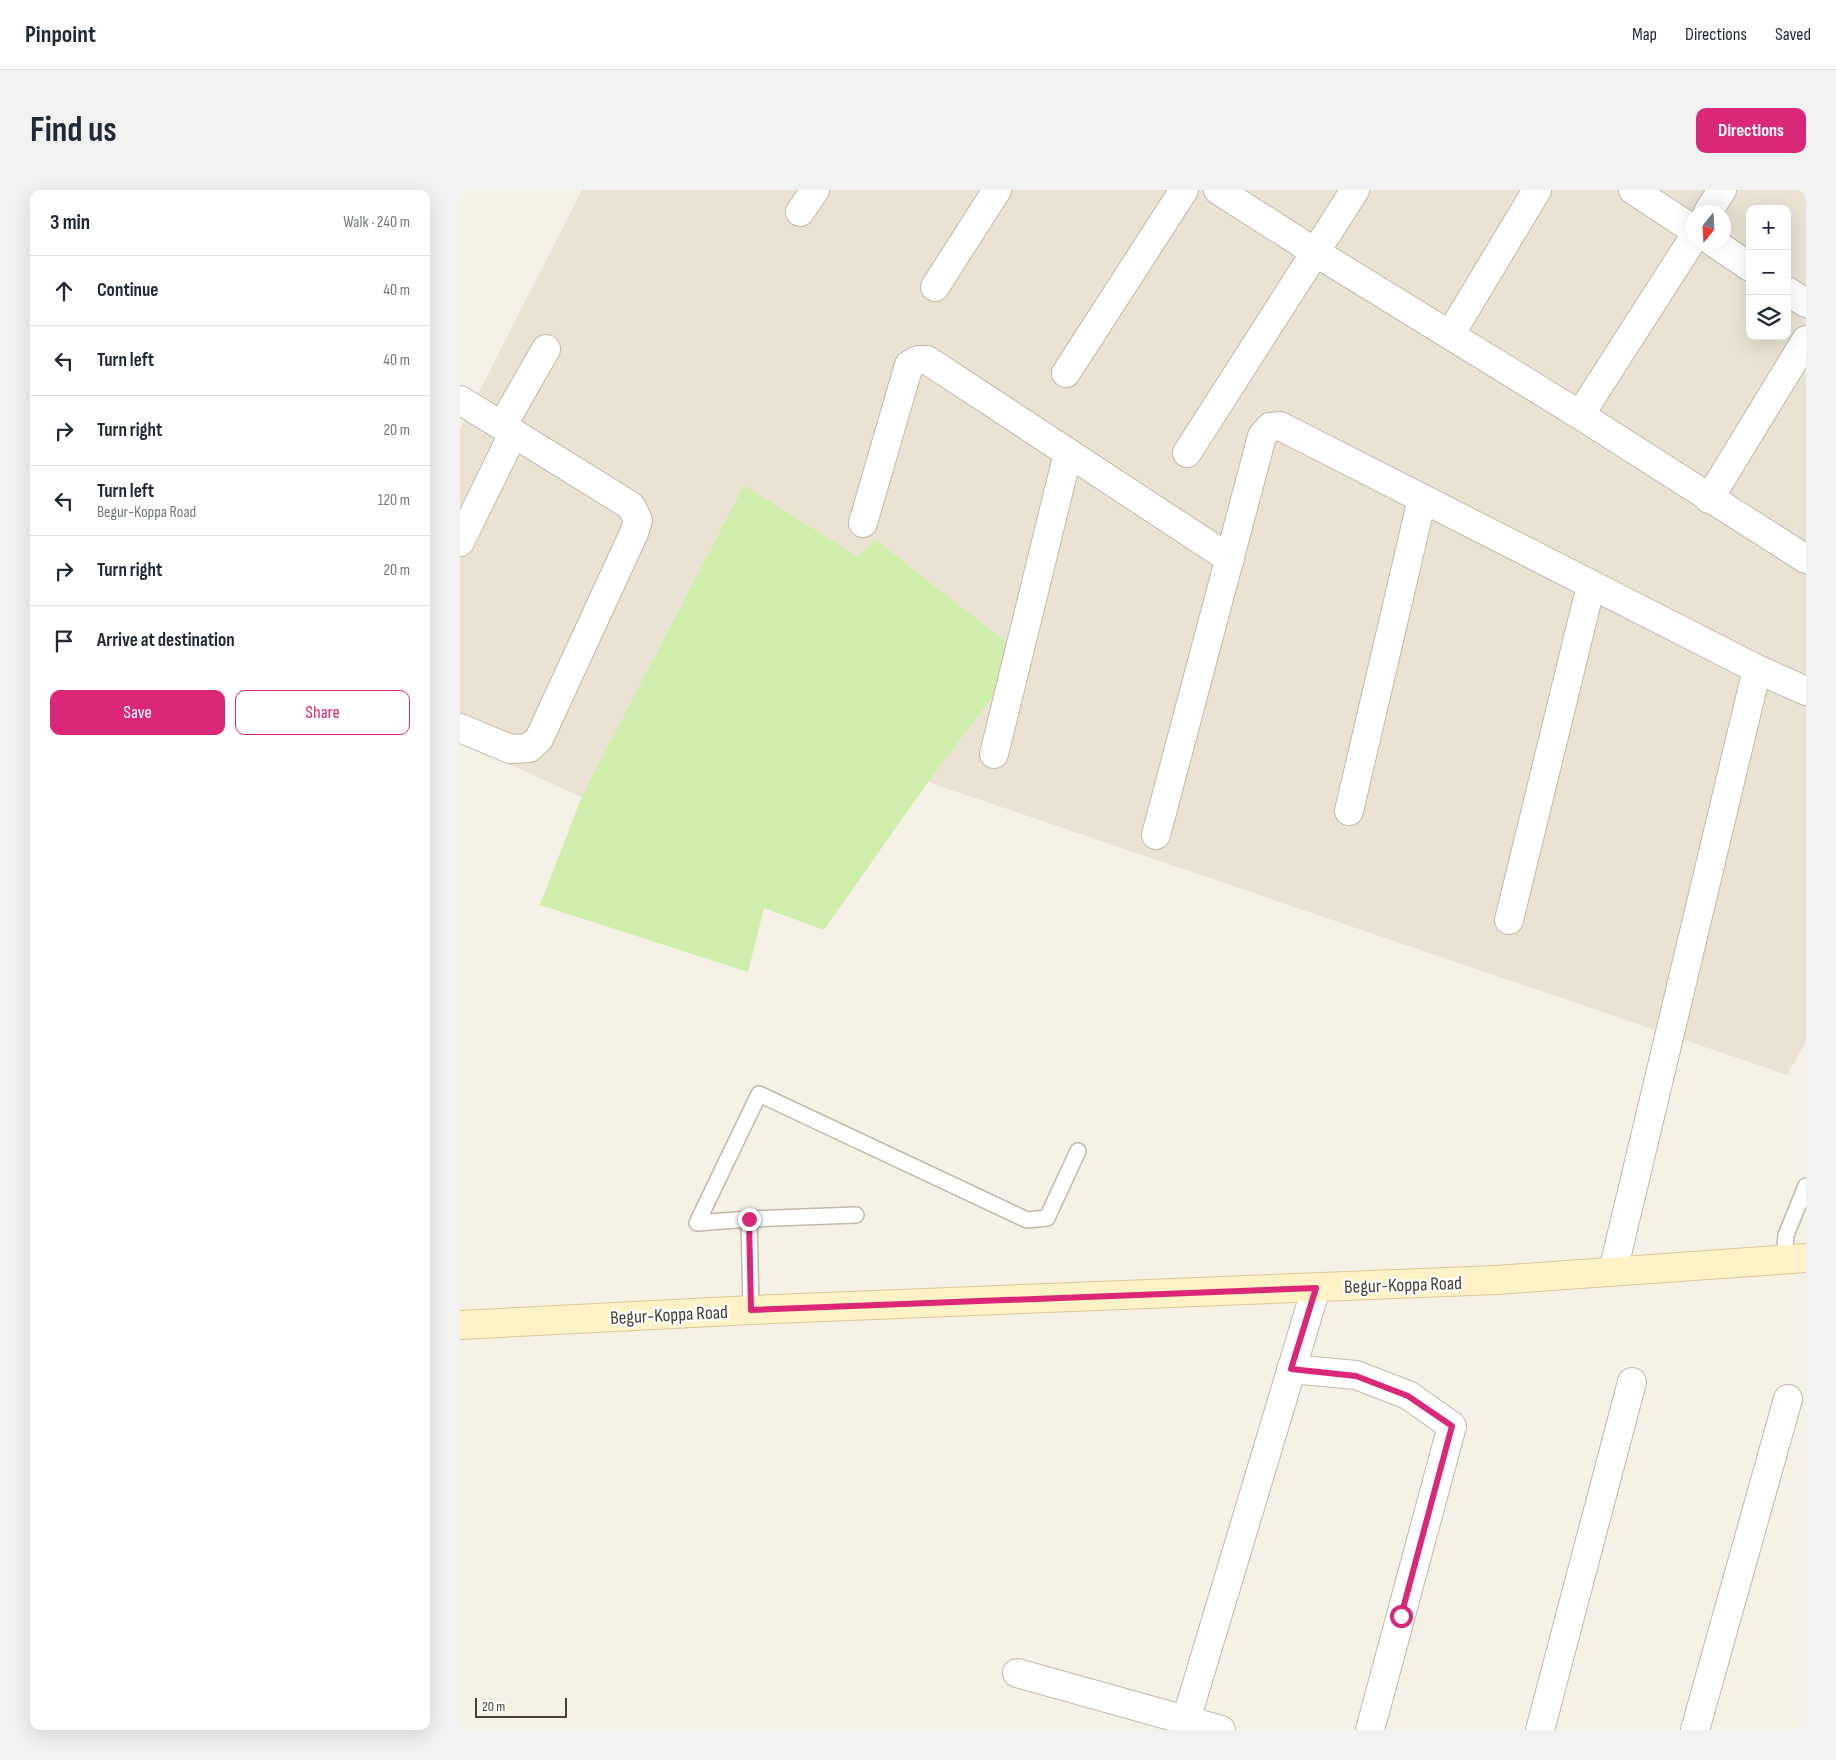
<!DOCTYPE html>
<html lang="en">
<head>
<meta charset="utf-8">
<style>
  body { margin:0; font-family:"Sofia Sans Condensed",sans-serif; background:#f2f2f3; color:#1f2937 }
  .controls { position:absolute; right:15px; top:15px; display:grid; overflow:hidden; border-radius:10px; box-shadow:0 5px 20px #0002 }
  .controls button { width:45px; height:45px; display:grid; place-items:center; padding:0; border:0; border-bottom:1px solid #e0e1e3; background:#fff; color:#1f2937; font:25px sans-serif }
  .compass { position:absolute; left:1226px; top:15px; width:45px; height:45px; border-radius:50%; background:#fff; box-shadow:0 5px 20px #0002; rotate:198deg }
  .scale { position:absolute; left:15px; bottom:12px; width:92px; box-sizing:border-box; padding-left:5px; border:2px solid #494135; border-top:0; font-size:14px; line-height:18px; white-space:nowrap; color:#494135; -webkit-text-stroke:4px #fff; paint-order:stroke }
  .stop { position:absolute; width:15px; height:15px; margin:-11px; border:4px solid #db2777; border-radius:50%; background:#fff }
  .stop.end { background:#db2777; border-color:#fff; box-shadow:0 1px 5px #0008 }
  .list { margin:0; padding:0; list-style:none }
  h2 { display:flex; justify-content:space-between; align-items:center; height:65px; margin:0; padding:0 20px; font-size:21px }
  h2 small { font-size:16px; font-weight:400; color:#747a83 }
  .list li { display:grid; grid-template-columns:32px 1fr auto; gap:15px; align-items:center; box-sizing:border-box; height:70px; padding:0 20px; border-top:1px solid #e0e1e3 }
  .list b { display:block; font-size:19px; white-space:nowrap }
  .list p { margin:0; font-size:16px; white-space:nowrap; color:#747a83 }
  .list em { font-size:16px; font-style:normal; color:#747a83 }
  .actions { display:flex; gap:10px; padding:15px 20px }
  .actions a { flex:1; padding:11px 0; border:1px solid #db2777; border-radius:10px; text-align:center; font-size:18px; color:#db2777 }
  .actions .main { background:#db2777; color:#fff }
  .icon { flex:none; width:28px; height:28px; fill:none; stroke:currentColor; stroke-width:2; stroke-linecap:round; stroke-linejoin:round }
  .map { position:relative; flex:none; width:1346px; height:1540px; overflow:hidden; border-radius:10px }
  header { display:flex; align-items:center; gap:30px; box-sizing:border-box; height:70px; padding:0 25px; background:#fff; border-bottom:1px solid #e0e1e3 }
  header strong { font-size:24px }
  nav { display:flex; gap:28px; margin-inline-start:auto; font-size:18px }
  .intro { display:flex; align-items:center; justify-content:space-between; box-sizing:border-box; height:120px; padding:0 30px }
  h1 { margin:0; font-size:35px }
  .button { padding:12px 22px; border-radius:10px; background:#db2777; color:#fff; font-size:18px; font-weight:700 }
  main { display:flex; gap:30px; padding:0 30px }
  aside { flex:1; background:#fff; border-radius:10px; box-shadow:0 5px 20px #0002 }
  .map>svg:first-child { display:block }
  .residential { fill:#eae3d4; fill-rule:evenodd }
  .green { fill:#d0eeab }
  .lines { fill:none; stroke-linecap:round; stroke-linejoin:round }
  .lane-casing { stroke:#c2b9a8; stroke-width:18 }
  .street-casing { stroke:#c2b9a8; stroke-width:30 }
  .secondary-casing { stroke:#dac791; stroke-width:30 }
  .lane { stroke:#fff; stroke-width:15 }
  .street { stroke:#fff; stroke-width:28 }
  .secondary { stroke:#fff2c7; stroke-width:28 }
  .route { stroke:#db2777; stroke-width:6 }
  .labels { text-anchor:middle; stroke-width:4.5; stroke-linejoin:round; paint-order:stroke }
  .street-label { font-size:19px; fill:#494135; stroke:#fff }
</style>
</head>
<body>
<header>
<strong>Pinpoint</strong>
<nav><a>Map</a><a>Directions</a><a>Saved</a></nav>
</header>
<div class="intro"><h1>Find us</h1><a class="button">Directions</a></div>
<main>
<aside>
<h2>3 min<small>Walk · 240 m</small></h2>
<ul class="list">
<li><svg class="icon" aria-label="ahead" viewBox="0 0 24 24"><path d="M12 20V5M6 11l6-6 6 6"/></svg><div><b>Continue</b></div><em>40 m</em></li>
<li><svg class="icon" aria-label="left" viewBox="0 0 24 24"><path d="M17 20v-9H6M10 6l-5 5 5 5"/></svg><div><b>Turn left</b></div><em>40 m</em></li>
<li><svg class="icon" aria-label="right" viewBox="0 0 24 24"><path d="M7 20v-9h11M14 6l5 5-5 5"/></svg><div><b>Turn right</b></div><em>20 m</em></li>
<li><svg class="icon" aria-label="left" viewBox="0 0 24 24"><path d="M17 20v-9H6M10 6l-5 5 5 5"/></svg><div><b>Turn left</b><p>Begur-Koppa Road</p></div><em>120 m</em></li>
<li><svg class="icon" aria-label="right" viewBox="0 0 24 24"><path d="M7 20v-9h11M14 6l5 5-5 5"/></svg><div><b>Turn right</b></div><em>20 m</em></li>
<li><svg class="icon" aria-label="arrive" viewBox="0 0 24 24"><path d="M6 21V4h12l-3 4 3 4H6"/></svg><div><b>Arrive at destination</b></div></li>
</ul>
<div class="actions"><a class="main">Save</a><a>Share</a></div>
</aside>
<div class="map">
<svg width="1346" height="1540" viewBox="0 0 1346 1540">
  <rect width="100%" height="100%" fill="#f5f1e7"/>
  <!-- residential -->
  <path class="residential" d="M122 0H1346V852L1327 885 468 592 564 466 415 349 398 367 284 295 122 607 0 552V239ZM1290 19H1327V146H1290ZM1234 22H1264V52H1234Z"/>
  <!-- green -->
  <path class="green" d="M284 295 398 367 415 349 564 466 468 592 364 740 304 718 288 782 80 715 122 606Z"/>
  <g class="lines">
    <defs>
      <path id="lane" d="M289 1029 396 1025
        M1324 1069 1326 1045 1346 996
        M291 1120 289 1029 237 1033 299 904 567 1030 587 1028 618 961"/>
      <path id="street" d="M758 0 855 62 1120 225 1346 369
        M1173 0 1234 40
        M340 22 355 0
        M1248 22 1262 0
        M1253 52 1290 77
        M475 97 537 0
        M1327 101 1346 113
        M990 145 1077 0
        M606 183 724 0
        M0 210 171 316 178 330 174 343 79 549 69 558 50 559 0 538
        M1120 225 1234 47
        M42 236 86 159
        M727 263 895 0
        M1249 309 1346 150
        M403 333 449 175 458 170H467L770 369
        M0 352 53 244
        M534 564 608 263
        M889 621 962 309
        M696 645 796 269 802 246 810 237 820 236 1297 479 1346 501
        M1049 730 1131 395
        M1153 1081 1297 479
        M831 1179 896 1185 948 1205 992 1236 910 1540
        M557 1483 761 1540
        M726 1530 856 1098
        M1080 1540 1172 1192
        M1235 1540 1328 1209"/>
      <path id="secondary" d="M0 1135 291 1120 1036 1090 1346 1068"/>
    </defs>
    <!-- lane casing -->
    <use href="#lane" class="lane-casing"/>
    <!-- street casing -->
    <use href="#street" class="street-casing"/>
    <!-- secondary casing -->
    <use href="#secondary" class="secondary-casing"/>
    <!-- lane -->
    <use href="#lane" class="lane"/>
    <!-- street -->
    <use href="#street" class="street"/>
    <!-- secondary -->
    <use href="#secondary" class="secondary"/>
  </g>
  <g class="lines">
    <!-- route -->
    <path class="route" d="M289 1029 291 1120 856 1098 831 1179 896 1186 948 1206 992 1236 941 1426"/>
  </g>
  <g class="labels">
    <!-- street labels -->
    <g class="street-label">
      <text transform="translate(943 1094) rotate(-2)" y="7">Begur-Koppa Road</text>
      <text transform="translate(209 1124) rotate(-3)" y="7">Begur-Koppa Road</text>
    </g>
  </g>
</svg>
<div class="controls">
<button>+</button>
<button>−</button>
<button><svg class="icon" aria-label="layers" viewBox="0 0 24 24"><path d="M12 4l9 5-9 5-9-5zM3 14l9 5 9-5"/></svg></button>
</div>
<svg class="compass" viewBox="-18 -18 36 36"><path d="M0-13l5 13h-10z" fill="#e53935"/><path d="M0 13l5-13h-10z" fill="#747a83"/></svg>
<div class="scale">20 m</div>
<div class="stop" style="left:941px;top:1426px"></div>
<div class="stop end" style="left:289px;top:1029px"></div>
</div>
</main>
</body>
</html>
